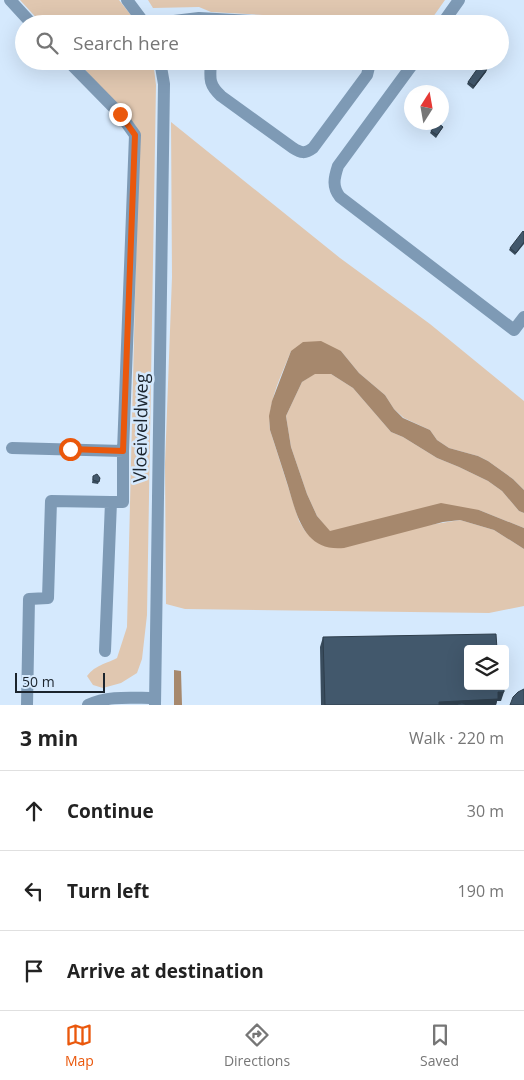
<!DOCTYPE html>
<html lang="en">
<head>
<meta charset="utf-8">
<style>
  body { margin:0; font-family:"Open Sans",sans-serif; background:#f6f6f6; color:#222 }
  .controls { position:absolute; right:15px; bottom:15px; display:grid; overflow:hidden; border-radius:5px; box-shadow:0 5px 20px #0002 }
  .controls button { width:45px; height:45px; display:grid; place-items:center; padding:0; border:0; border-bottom:1px solid #e0e0e0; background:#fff; color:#222; font:25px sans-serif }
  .compass { position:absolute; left:404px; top:85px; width:45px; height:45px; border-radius:50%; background:#fff; box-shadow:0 5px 20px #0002; rotate:11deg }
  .scale { position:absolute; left:15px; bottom:12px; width:90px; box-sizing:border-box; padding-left:5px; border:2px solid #1b242d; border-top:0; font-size:14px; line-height:18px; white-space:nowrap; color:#1b242d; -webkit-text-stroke:4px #d5e9fd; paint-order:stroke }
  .stop { position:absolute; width:15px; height:15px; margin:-11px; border:4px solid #ea580c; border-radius:50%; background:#fff }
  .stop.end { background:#ea580c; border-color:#fff; box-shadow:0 1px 5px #0008 }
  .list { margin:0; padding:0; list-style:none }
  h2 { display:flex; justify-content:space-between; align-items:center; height:65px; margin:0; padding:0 20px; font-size:21px }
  h2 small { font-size:16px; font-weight:400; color:#767676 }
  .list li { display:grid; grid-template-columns:32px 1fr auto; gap:15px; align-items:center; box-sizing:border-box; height:80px; padding:0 20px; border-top:1px solid #e0e0e0 }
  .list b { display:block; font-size:19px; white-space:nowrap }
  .list em { font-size:16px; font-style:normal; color:#767676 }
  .icon { flex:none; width:28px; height:28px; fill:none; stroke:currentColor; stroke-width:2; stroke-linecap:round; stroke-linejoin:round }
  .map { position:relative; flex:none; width:524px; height:705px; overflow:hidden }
  .search { position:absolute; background:#fff; box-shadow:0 5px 20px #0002; left:15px; right:15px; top:15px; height:55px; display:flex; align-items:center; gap:12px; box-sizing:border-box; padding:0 18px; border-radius:28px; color:#767676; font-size:19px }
  .sheet { height:305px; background:#fff }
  nav { display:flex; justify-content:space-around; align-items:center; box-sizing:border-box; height:70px; border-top:1px solid #e0e0e0; background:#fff; font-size:14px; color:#767676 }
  nav a { display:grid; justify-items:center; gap:2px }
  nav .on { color:#ea580c }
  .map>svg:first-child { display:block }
  .green { fill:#e0c7b0 }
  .water { fill:#a6886d }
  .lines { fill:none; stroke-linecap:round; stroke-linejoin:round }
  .minor { stroke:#7e9ab5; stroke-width:12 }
  .wall { fill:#394c5d }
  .shaded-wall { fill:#2e3e4c }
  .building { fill:#42586c; stroke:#2e3e4c }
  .route { stroke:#ea580c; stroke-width:6 }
  .labels { text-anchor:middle; stroke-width:5; stroke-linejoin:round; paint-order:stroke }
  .street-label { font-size:18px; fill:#1b242d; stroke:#d5e9fd }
</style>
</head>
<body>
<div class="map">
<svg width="524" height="705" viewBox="0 0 524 705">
  <rect width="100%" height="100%" fill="#d5e9fd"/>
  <!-- green -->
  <path class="green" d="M20 0H119L138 24H42Z
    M148 0H445L428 24 211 12 199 7 153 8Z
    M77 61H153L156 85 147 615 142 659 137 673 121 683 103 688 93 685 87 676C97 664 104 665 117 658L127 627 139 134 136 126Z
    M171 122 340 258 430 324 524 401V490L513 479 488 461 478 456 449 448 437 440 430 430 404 418 394 409 385 395 359 373 341 351H291C281 377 267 402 270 430L299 521 305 531 318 543 460 520 494 530 524 549V606L489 613 185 609 166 604 165 464 172 277Z
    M314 374H331L353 388 391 432 403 437 437 458 459 467 488 481 502 491 519 511 524 513V528L479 510 401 514 330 532 317 516 307 494 291 447 286 416 302 382Z"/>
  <!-- water -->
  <path class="water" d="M321 341 341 351 359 373 385 395 394 409 403 418 430 430 437 440 449 448 478 456 488 461 513 479 524 490V513L519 511 502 491 488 481 459 467 437 458 403 437 391 432 353 388 331 374H315L302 382 286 416 291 447 307 494 317 516 330 531 441 503 479 510 524 528V549L494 530 460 520 443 522 344 548C304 552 297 516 288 486 282 467 276 448 270 430L269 416 272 401 291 351 303 342Z
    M174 670 181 671 182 705H174Z"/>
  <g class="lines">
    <!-- minor -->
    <path class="minor" d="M10 0 32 24
      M127 0 145 24
      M168 24 174 21 199 18 304 24
      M442 24 459 0
      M68 61 120 114 135 135 123 451
      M211 61C210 78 208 84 221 96L293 148C301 153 305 154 313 148L367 75 369 67 365 61
      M415 61 338 166C334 178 332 187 340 197L514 330 524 317
      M12 448 123 451V502H111
      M27 705 29 599 48 598 51 501 111 502 105 651
      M88 705C109 695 132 698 155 698
      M155 705 164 84 160 61"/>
  </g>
  <!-- wall -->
  <path class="wall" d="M487 69 486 72 473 89 467 84 468 82Z
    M443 127 436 138 430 133 431 131Z
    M524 232V244L515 255 509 250 510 248Z
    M93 476 100 478 98 484 92 483Z
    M323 637 468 649 501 701H497L496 705H321L320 647Z"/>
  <!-- shaded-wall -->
  <path class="shaded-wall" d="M487 69 486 72 473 89 474 86Z
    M498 692H504L501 701H497L496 705H438L439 702Z"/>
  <!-- building -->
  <path class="building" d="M480 65 487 69 474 86 468 82Z
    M437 122 443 127 437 135 431 131Z
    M523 231 524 232V242L516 253 510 248Z
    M97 474 100 478 99 482 93 480V476Z
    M496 634 497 649H468V686H504V692H498V699L439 702V705H325L323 637Z
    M524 689V705H510L513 697 518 692Z
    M462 703 467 705H457L458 704Z"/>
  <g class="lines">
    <!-- route -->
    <path class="route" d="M70 449 123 451 135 135 120 114"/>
  </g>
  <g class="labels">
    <!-- street labels -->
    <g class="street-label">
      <text transform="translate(141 428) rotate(-89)" y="6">Vloeiveldweg</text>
    </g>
  </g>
</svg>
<div class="controls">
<button><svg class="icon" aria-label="layers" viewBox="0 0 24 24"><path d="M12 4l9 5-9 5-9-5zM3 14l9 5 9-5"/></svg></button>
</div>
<svg class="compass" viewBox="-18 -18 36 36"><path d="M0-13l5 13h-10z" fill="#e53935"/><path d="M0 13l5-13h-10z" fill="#767676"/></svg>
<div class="scale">50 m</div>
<div class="stop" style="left:70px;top:449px"></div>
<div class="stop end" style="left:120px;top:114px"></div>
<div class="search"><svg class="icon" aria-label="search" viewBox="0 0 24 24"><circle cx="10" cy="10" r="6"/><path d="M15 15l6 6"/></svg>Search here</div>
</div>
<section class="sheet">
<h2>3 min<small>Walk · 220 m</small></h2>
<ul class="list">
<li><svg class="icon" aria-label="ahead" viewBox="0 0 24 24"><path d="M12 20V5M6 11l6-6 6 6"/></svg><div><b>Continue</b></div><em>30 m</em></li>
<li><svg class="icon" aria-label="left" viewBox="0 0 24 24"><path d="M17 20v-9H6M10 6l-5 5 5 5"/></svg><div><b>Turn left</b></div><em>190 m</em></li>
<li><svg class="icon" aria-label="arrive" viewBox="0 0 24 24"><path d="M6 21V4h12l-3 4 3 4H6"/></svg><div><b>Arrive at destination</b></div></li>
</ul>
</section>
<nav>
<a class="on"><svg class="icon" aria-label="map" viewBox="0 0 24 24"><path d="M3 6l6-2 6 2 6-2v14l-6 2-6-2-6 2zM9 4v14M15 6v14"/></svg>Map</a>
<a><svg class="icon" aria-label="directions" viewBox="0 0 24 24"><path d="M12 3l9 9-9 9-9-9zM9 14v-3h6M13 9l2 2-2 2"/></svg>Directions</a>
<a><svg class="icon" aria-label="saved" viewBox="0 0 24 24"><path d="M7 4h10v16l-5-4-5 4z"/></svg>Saved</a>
</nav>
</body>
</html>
